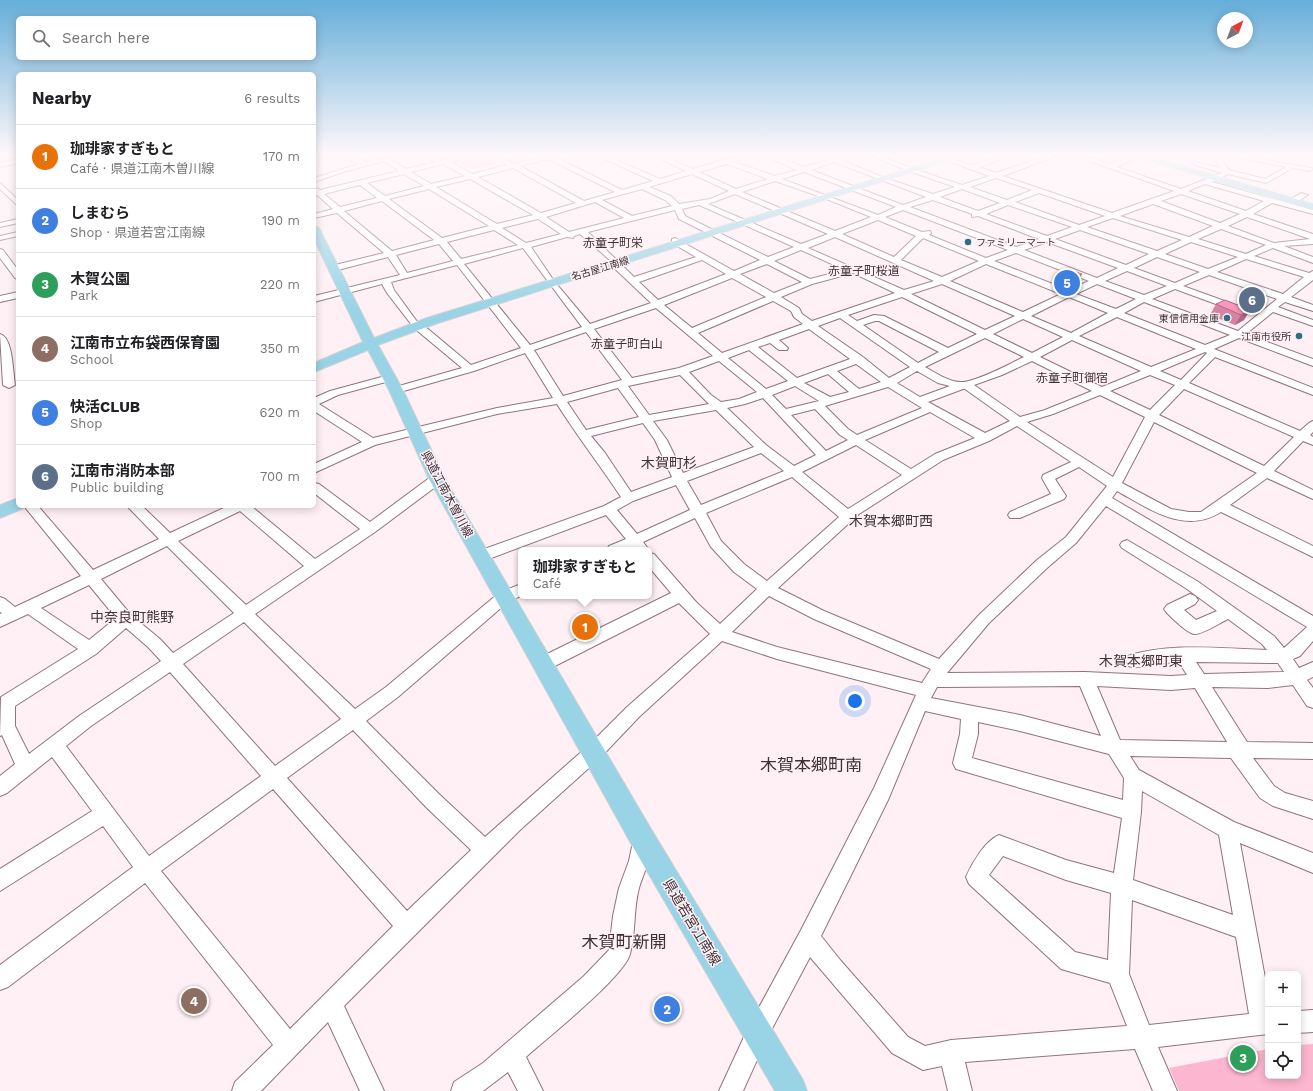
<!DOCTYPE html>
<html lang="en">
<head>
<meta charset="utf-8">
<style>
  body { margin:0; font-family:"Work Sans","Noto Sans JP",sans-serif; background:#f2f2f2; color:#202124 }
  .controls { position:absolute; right:12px; bottom:12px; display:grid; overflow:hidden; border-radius:6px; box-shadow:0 2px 10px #0003 }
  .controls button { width:36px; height:36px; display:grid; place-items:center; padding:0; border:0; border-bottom:1px solid #e0e0e0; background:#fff; color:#202124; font:20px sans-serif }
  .compass { position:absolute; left:1217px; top:12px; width:36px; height:36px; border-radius:50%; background:#fff; box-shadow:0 2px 10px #0003; rotate:41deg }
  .you { position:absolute; left:855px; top:701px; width:14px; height:14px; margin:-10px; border:3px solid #fff; border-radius:50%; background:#1a73e8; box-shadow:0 0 0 6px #1a73e833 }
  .badge { display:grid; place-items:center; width:26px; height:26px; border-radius:50%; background:#7c3aed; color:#fff; font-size:13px; font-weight:700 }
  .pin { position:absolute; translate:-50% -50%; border:2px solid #fff; box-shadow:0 1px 4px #0006 }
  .popup { position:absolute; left:518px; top:547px; width:134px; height:52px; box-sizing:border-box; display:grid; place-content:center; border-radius:6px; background:#fff; filter:drop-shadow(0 1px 3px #0005); font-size:13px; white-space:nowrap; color:#757577 }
  .popup b { font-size:15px; color:#202124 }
  .popup::after { content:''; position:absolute; left:50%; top:100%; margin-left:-8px; border:8px solid transparent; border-top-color:#fff }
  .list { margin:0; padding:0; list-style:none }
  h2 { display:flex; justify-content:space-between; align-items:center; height:52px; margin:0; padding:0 16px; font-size:17px }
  h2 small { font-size:13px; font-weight:400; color:#757577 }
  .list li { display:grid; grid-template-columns:26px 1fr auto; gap:12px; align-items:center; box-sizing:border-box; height:64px; padding:0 16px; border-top:1px solid #e0e0e0 }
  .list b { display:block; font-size:15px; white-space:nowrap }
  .list p { margin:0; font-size:13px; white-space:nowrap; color:#757577 }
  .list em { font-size:13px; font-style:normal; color:#757577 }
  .icon { flex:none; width:22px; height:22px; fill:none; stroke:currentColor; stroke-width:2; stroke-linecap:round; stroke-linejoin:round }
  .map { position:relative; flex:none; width:1313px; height:1091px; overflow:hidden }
  .search { position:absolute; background:#fff; box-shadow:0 2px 10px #0003; left:16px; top:16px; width:300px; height:44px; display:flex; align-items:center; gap:10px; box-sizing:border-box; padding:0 14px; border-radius:6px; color:#757577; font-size:15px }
  .panel { position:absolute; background:#fff; box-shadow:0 2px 10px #0003; left:16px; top:72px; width:300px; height:436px; border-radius:6px }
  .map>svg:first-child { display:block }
  .green { fill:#fcb6cf }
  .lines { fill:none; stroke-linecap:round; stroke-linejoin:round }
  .minor-casing { stroke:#91737e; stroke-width:2 }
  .major-casing { stroke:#d5d2d3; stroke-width:2 }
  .minor { fill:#fff; fill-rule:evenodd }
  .major { fill:#99d4e6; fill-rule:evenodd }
  .wall { fill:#d781a3 }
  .shaded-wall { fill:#af6984 }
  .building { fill:#fa96bd; stroke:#af6984 }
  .poi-dot { fill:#2f6f83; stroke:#fef0f5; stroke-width:1.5 }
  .labels { text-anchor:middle; stroke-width:3; stroke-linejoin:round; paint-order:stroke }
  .far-poi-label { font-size:10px; fill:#3f3236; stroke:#fef0f5; text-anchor:end }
  .far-street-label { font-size:10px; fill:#3f3236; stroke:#fef0f5 }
  .far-quarter-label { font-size:12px; fill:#3f3236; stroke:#fef0f5 }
  .street-label { font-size:12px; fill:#3f3236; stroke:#fef0f5 }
  .quarter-label { font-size:14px; fill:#3f3236; stroke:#fef0f5 }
  .near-street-label { font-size:14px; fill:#3f3236; stroke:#fef0f5 }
  .near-quarter-label { font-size:17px; fill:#3f3236; stroke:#fef0f5 }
</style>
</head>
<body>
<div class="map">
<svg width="1313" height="1091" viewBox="0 0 1313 1091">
  <rect width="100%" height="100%" fill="#fef0f5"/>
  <!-- green -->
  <path class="green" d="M491 158 495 164 474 169 451 162V161Z
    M1313 1044V1091H1179L1169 1068 1268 1049V1076H1298V1045Z"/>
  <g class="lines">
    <defs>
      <path id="minor" d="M316 156H325L314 161V157Z
        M343 156H352L366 162 397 156 396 158 391 160 406 169 436 162 422 156C430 156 438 160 444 160 453 159 461 156 470 156L451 162 472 174 507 165 492 156H500L514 164 544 156H556L555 157 622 190 653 181 598 156H607L660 179 686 171 654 156H663L693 169 726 159 749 156 734 162 775 176 797 170 765 156H774L804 167 829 160 832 157 851 156 841 160 882 177 933 194 955 187 906 170 871 156H880L911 168 962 185 989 176 946 160V158L972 165 1000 156H1010L979 167 996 173 1046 156H1056L1003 176 1112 213 1174 191 1076 156H1086L1110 164 1132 156H1141L1117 167 1181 189 1222 173 1192 164 1195 162 1220 168 1213 156H1219L1229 170 1265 179 1286 167 1229 156H1244L1311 168 1313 169 1309 171 1293 168 1266 183 1228 174 1212 182 1313 210V214L1272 203 1253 214 1313 234V244L1284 246 1313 257V263L1273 248 1254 256 1309 273 1313 271V280L1291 297 1313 305V311L1285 302 1278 307 1313 320V326L1273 312 1246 334 1313 359V366L1239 338 1214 349 1313 388V395L1215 357 1189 383 1300 431 1309 423 1313 421V432L1310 435 1313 437V445L1303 441 1274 471 1313 490V499L1267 478 1230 505 1313 546V557L1221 512C1184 535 1150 509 1117 491L1112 498 1313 616V641L1300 656 1293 659 1299 668 1313 662V677L1307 680 1313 688V708L1307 706 1293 685 1268 688 1212 687 1247 742 1313 743V759L1253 758 1274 786 1285 793 1313 801V819L1273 806 1260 798 1231 758 1130 756 1139 770 1234 822 1313 853V873L1240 843 1268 994V1034L1158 1047 1177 1091H1153L1135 1049 965 1062 972 1091H948L942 1066 923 1070 892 1053 810 957 766 1040 743 1091H719L750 1024 801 930 874 788 916 695 777 659 722 641 639 717 600 758 520 830 344 1006 384 1091H360L328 1022 261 1091H232L235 1082 273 1045 145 883 8 987 0 990V965L133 867 103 826 0 891V869L92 811 52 757 7 793 0 796V776L15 764 2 735 0 736 1 697 78 649 28 614 0 627V614L2 613 0 612V597L5 599 15 607 81 576 24 506H38L93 570 159 539 127 506H142L170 533 228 506H251L315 559 360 529 314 493V483L319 484 370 522 432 476H442L443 479 442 482 375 532 255 614 355 709 386 687 499 593 521 584V596L509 601 398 697 366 721 440 795 485 837 588 746 627 707 710 634 679 603 549 669 543 671 537 669 535 664 537 659 671 593 649 567V553L654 554 697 603 720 624 757 589 734 572 711 547 695 518 643 542 649 550H634L632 547 627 550H607L609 546 626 539 606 515 486 560 481 561 476 560 474 556 476 552 604 506 621 497C600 465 577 436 557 404L497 414 375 445 314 473V464L362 442 314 411V398L330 391 389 375 393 376 394 378 393 380 338 395 319 404 373 438 497 408 553 398 525 353 474 371 400 392H392L390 390 392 388 462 368 414 328V325L411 324 387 293 382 284 314 302V296L400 275 388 257 334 271 330 268 331 266 384 253 337 213 314 218V214L333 209 317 195 314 196V187L320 190 399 171 384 161 343 172 314 182V178L359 164ZM548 159 615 192 584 201 520 166ZM834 162 926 197 903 205 811 170ZM443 164 465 176 431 184 411 172ZM727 164 768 179 736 189 699 172ZM513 168 576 203 541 213 478 177ZM804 172 896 207 878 215 782 179ZM404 174 424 186 385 196 367 183ZM692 174 729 191 710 199 679 204 671 196 649 187ZM996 178 1032 190 1007 200 970 187ZM470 179 533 215 497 224 436 187ZM775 181 824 198 871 217 835 231 742 192ZM1205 184 1264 201 1246 211 1188 191ZM360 185 377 198 340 207 324 194ZM429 189 489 226 442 238 389 199ZM642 189 665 200 672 206 632 216 602 200ZM962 189 1000 203 978 211 940 197ZM1039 193 1105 216 1079 225 1015 202ZM735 194 828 234 801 244 708 204ZM1181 194 1240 214 1220 223 1161 201ZM933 200 972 214V217L978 216 1039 239 1016 247 910 207ZM382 201 434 240 392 251 344 211ZM595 202 624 218 569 232 546 217ZM1153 204 1213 226 1189 237 1120 216ZM699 205 794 247 768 257 685 216 682 209ZM1008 205 1072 227 1047 236 986 214ZM675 210 679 219 760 260 734 271 675 238 672 239V243L696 257 634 277 588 232ZM903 210 1008 250 986 258 929 235 931 233 930 231 922 232 885 217ZM1247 217 1310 239 1274 243 1228 226ZM1113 218 1182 240 1157 251 1087 227ZM538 219 561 234 526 243 502 228ZM878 220 916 236 894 257 842 234ZM1221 229 1266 245 1246 254 1198 239ZM494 230 518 245 461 259 447 242ZM1080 230 1149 254 1126 265 1055 239ZM580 234 612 262V266L651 303 590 324 554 281 531 247 567 237 573 238 574 236ZM835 237 934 281 904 290 808 248ZM923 238 979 261 942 277 901 260ZM1047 242 1118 268 1097 278 1024 250ZM1191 242 1238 257 1208 269 1165 254ZM439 244 453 261 407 273 396 255ZM523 248 582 327 530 345 464 264ZM801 250 845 270 810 279 774 261ZM1016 253 1089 281 1068 290 994 261ZM1157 257 1200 272 1175 283 1134 268ZM1246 259 1304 277 1283 294 1217 272ZM702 260 726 274 658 300 639 282ZM767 264 802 282 774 293 740 274ZM986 264 1061 294 1023 312 950 281ZM457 265 521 348 471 365 422 324 418 323 394 290 391 282ZM1127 271 1167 286 1144 295 1105 281ZM853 273 895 293 812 321 802 314 799 308 781 297 812 284ZM1209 275 1277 299 1238 331 1152 299 1175 289 1235 311H1241L1243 309 1241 307 1183 286ZM732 278 766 297 692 328 664 305ZM942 284 1015 316 985 330 911 294ZM1097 284 1136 299 1116 309 1076 294ZM902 297 977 334 948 348 884 316 874 315 857 321 848 315ZM1069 297 1108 313 1071 333 1031 316ZM773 301 791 311 794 317 803 324 722 353 698 333ZM1144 302 1230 335 1205 345 1124 313ZM656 308 713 356 679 368 632 378 594 329ZM1117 317 1196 349 1151 367 1079 336ZM840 318 910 367 889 378 863 357 818 326ZM1023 319 1063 337 1032 353 993 334ZM875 321H879L939 352 918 363 863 325ZM809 329 850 359 797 378 758 347 770 343 779 350H787L788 348 779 340ZM586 332 622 380 563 396 534 350ZM985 338 1024 357C1007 365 980 380 963 382 950 383 936 373 925 367ZM1072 340 1141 371 1102 387 1040 357ZM749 350 788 381 766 389 728 358ZM1205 352 1207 353 1181 380 1160 371ZM719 361 757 392 739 399 721 402 711 395 689 372ZM1032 361 1092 391 1045 410 1020 417 974 385 1002 375ZM856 364 881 382 859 389 837 371ZM917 371 938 383 950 386 920 397 897 383ZM828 374 849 392 830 397 804 383ZM680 375 709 404 649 415 628 386ZM1150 375 1175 385 1150 410 1110 391ZM795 386 819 401 786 409 772 395ZM888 387 922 408 857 435 848 429 825 406ZM618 388 639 417 586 430 567 402ZM963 389H965L1010 421 985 433 928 402ZM1184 389 1294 437 1264 466 1159 415ZM1100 395 1145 417 1113 477 1027 422 1053 414ZM763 398 816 455 794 466 766 445 727 408 745 404ZM815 409 840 435 848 440 826 451 791 415ZM716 410 754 447 683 473 667 440 653 421ZM930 412 975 438 935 454 911 469 865 440ZM1154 422 1257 473 1201 512H1189L1171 509 1122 483ZM643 423 655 440 672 477 631 492 605 453 591 436ZM1017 426 1071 462 1043 475 1042 478 1051 494 1010 512 1008 515 1010 518H1020L1064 499 1066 496 1055 479 1079 467 1107 486 1066 537 1037 560 979 615 939 659 824 611 778 588 859 514 943 460 989 441ZM856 445 902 475 848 509 802 472ZM761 453 784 471 701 505 687 481ZM792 477 839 517 767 581 744 564 721 541 706 513ZM676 485 690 510 637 534 617 510 633 501ZM1106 506 1307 627 1284 648 1274 636 1197 581 1127 540 1122 542 1120 545 1122 548 1187 589 1217 611 1196 620 1184 610 1195 604 1198 600 1195 596 1190 594 1167 605 1164 609 1167 613C1172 618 1188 634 1195 634 1203 634 1220 623 1228 619L1262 644 1267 650C1223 649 1170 642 1128 656L1126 661 1128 666C1141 670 1164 661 1179 662L1187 675 1171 676 1085 672 947 673 989 623 1047 568 1076 543ZM240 511 304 566 246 605 178 541ZM167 546 234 613 173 653 160 639 131 615 101 579ZM89 585 116 618 89 640 41 608ZM769 596 814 619 931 669 922 683 777 647 732 632ZM244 622 341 719 275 766 183 664ZM126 628 148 647 161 661 79 716 29 754 15 726V706L96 654ZM1196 662 1278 663 1284 672 1204 674ZM170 672 261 776 149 856 66 746 91 726ZM1080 686 1101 736 1020 715 931 698 937 687ZM1097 686 1171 690 1195 688 1227 742 1120 740ZM925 711 961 719 960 734 953 763 956 769 1122 818 1114 873 1066 860 999 835C985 841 972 863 966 877L969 884 1061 969 1110 983 1127 1026 951 1040 925 1046 908 1037 841 961 821 936 888 800ZM978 722 1020 731 1109 754 1124 778 1123 800 972 758 978 734ZM353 730 426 807 471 850 407 911 287 778ZM273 789 393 926 290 1029 161 871ZM1142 791 1219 835 1233 915 1133 880 1141 812ZM1003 856 1066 880 1111 893 1108 960 1075 952 989 875ZM1132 900 1236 937 1249 1014 1149 1025 1129 974Z
        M18 159V163L0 167V163Z
        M0 183 18 200V206L0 189Z
        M1301 193 1308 195 1295 203 1288 201Z
        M18 219V223L0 227V223Z
        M18 232V236L0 240V236Z
        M0 249 3 250 18 270V279L15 278 0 258Z
        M18 292V298L0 302V296Z
        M0 334C13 337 13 373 15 385L9 388 3 385Z
        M642 829 649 832C657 850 644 870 639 888 633 910 636 933 630 954 624 977 547 1038 526 1057L543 1091H518L508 1072 483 1091H451L454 1082 483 1063 584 976 609 950 613 916 619 888 629 861 635 832Z
        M1313 1010V1032L1298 1033V1011Z"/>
      <path id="major" d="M949 156H962L435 324 378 345 403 390 445 479 651 829 803 1080 807 1091H775L633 847 429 479 389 390 368 350 314 372V363L363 342 314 239V225L319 228 374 338 427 318Z
        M1134 156H1148L1313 204V210Z
        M18 498V506H25L24 508 0 518V505Z"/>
    </defs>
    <!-- minor casing -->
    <use href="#minor" class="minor-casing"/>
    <!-- major casing -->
    <use href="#major" class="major-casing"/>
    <!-- minor -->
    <use href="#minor" class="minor"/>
    <!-- major -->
    <use href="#major" class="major"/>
  </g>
  <!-- wall -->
  <path class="wall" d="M1061 274H1082L1077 284 1068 288 1057 284Z
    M1216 304 1250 310 1244 320 1235 325 1210 315Z"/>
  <!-- shaded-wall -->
  <path class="shaded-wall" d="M1082 274 1077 284 1068 288 1072 278Z
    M1250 310 1244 320 1235 325 1241 315Z"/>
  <!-- building -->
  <path class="building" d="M1070 270 1082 274 1072 278 1061 274Z
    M1225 300 1250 310 1241 315 1216 304Z"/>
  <!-- sky -->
  <linearGradient id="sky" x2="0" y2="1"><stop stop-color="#65aed9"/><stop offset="0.5" stop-color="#fff8fa"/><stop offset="1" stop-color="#fff8fa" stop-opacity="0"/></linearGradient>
  <rect width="1313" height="309" fill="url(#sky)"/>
  <!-- markers -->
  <g class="poi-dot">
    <circle cx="968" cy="242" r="4"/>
    <circle cx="1227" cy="318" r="4"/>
    <circle cx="1299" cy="336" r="4"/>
  </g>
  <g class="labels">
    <!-- far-poi labels -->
    <g class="far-poi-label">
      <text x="976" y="246" text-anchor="start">ファミリーマート</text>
      <text x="1219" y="322">東信信用金庫</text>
      <text x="1291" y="340">江南市役所</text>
    </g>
    <!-- far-street labels -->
    <g class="far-street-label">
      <text transform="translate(600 268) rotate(-17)" y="4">名古屋江南線</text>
    </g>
    <!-- far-quarter labels -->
    <g class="far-quarter-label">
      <text x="613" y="247">赤童子町栄</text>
      <text x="864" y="275">赤童子町桜道</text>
      <text x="627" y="348">赤童子町白山</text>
      <text x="1072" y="382">赤童子町御宿</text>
    </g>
    <!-- street labels -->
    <g class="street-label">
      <text transform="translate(447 494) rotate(62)" y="4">県道江南木曽川線</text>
    </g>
    <!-- quarter labels -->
    <g class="quarter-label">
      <text x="669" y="468">木賀町杉</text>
      <text x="891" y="526">木賀本郷町西</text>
      <text x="132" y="622">中奈良町熊野</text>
      <text x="1141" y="666">木賀本郷町東</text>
    </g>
    <!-- near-street labels -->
    <g class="near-street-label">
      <text transform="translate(692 922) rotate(59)" y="5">県道若宮江南線</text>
    </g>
    <!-- near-quarter labels -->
    <g class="near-quarter-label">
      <text x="811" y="771">木賀本郷町南</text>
      <text x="624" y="948">木賀町新開</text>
    </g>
  </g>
</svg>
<div class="controls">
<button>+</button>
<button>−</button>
<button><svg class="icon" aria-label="locate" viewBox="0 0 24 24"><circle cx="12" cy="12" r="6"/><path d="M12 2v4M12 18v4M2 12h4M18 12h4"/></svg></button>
</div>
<svg class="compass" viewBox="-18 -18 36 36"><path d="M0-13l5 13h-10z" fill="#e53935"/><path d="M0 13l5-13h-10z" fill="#757577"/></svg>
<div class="you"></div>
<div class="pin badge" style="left:585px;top:627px;background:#e8710a">1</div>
<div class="popup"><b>珈琲家すぎもと</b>Café</div>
<div class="pin badge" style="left:667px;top:1009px;background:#3f7fe0">2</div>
<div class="pin badge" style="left:1243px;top:1058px;background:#2e9e5b">3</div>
<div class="pin badge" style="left:194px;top:1001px;background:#8d6e63">4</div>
<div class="pin badge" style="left:1067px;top:283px;background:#3f7fe0">5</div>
<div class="pin badge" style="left:1252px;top:300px;background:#5c6f8a">6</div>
<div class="search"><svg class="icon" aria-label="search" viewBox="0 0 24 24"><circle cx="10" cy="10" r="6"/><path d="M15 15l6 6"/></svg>Search here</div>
<section class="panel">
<h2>Nearby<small>6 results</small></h2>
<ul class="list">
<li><span class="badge" style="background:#e8710a">1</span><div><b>珈琲家すぎもと</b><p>Café · 県道江南木曽川線</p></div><em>170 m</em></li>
<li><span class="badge" style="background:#3f7fe0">2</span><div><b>しまむら</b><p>Shop · 県道若宮江南線</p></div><em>190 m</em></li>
<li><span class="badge" style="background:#2e9e5b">3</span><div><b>木賀公園</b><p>Park</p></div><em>220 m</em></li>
<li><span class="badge" style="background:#8d6e63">4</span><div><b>江南市立布袋西保育園</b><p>School</p></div><em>350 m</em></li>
<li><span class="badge" style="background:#3f7fe0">5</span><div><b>快活CLUB</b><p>Shop</p></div><em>620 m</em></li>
<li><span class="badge" style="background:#5c6f8a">6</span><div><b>江南市消防本部</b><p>Public building</p></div><em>700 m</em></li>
</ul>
</section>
</div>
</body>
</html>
